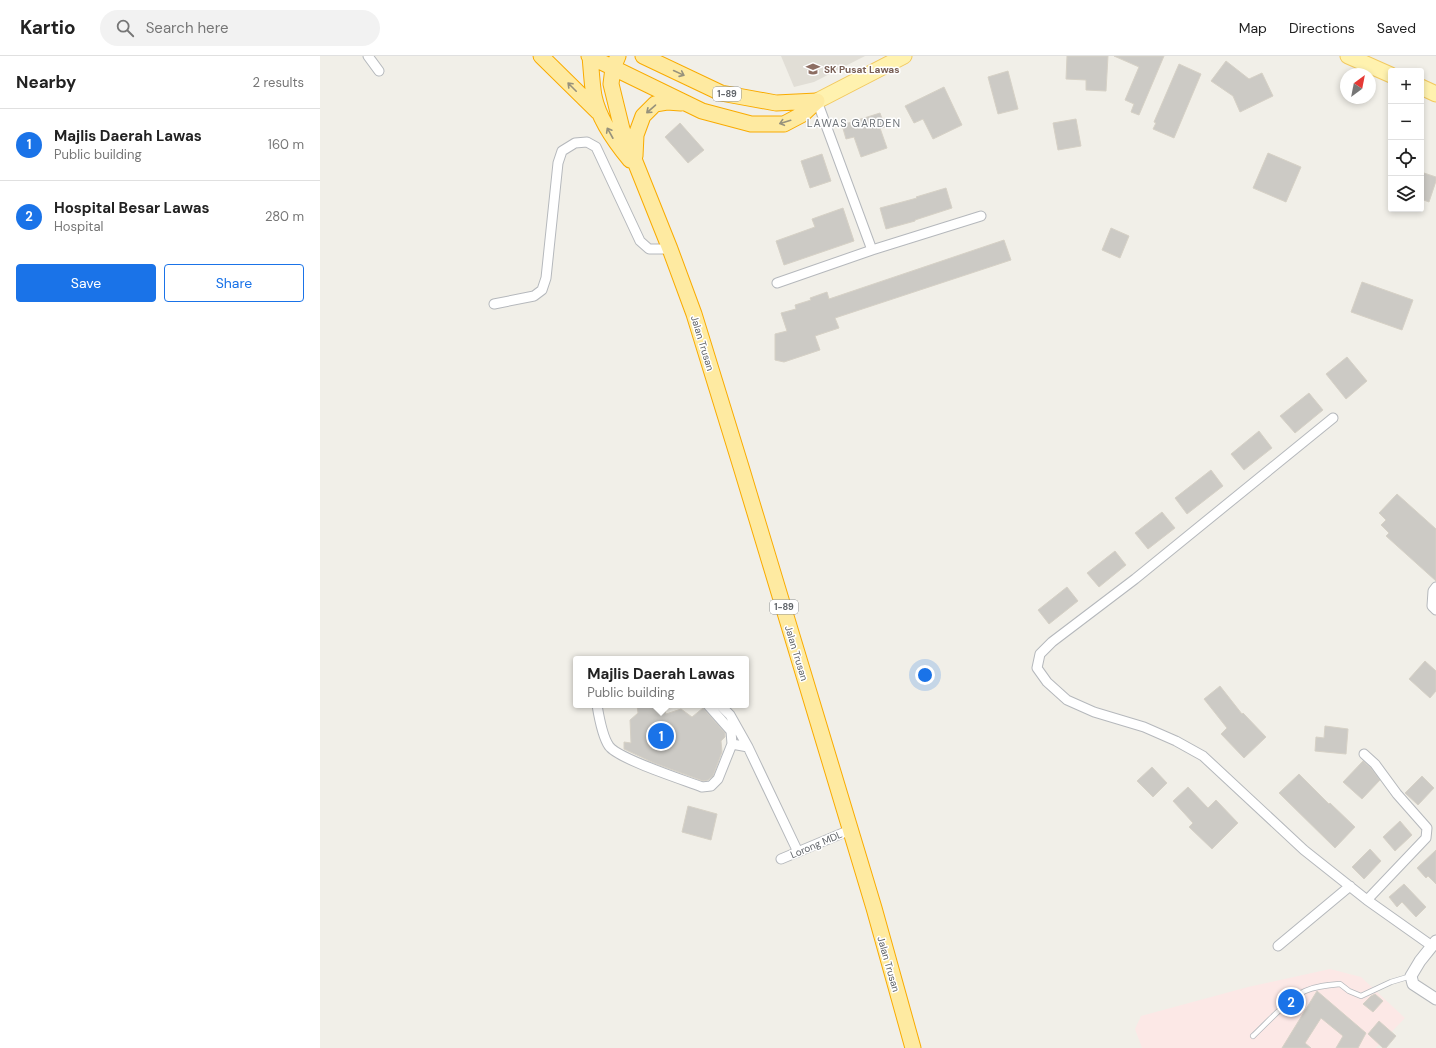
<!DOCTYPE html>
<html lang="en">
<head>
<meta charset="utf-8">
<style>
  body { margin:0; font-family:"DM Sans",sans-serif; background:#f2f2f2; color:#222 }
  .controls { position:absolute; right:12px; top:12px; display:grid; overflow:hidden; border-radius:4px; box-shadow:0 2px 6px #0003 }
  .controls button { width:36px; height:36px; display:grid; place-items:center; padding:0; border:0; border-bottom:1px solid #e0e0e0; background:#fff; color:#222; font:20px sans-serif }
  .compass { position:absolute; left:1020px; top:12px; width:36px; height:36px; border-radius:50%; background:#fff; box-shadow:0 2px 6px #0003; rotate:32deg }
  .you { position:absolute; left:605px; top:619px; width:14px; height:14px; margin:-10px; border:3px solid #fff; border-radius:50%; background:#1a73e8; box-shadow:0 0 0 6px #1a73e833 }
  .badge { display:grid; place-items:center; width:26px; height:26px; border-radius:50%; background:#1a73e8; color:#fff; font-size:13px; font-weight:700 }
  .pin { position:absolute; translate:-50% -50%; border:2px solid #fff; box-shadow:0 1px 4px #0006 }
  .popup { position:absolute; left:253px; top:600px; width:176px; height:52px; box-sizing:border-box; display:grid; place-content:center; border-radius:4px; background:#fff; filter:drop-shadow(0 1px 3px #0005); font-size:13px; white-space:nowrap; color:#767676 }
  .popup b { font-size:15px; color:#222 }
  .popup::after { content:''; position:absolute; left:50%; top:100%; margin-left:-8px; border:8px solid transparent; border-top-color:#fff }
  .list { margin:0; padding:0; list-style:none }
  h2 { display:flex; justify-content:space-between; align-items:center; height:52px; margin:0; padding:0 16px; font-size:17px }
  h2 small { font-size:13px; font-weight:400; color:#767676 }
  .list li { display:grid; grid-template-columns:26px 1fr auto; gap:12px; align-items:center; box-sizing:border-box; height:72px; padding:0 16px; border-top:1px solid #e0e0e0 }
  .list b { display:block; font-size:15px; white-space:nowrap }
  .list p { margin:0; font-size:13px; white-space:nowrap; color:#767676 }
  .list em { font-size:13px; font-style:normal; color:#767676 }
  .actions { display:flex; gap:8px; padding:12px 16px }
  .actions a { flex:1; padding:9px 0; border:1px solid #1a73e8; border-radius:4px; text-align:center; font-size:14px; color:#1a73e8 }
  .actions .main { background:#1a73e8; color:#fff }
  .icon { flex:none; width:22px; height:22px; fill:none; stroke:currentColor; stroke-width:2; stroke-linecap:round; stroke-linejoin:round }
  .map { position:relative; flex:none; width:1116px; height:992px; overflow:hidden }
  header { display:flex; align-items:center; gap:24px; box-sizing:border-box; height:56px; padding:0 20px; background:#fff; border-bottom:1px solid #e0e0e0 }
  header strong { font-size:19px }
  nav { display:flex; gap:22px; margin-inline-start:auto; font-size:14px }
  .search { width:280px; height:36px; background:#f2f2f2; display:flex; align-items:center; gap:10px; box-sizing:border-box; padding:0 14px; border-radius:22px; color:#767676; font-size:15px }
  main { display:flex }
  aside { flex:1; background:#fff }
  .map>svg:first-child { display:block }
  .education { fill:#e1ded6 }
  .medical { fill:#fce8e6 }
  .building { fill:#cccac5; stroke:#d6d1c6 }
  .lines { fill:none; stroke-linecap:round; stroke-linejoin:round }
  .service-casing { stroke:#b5b8bc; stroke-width:6 }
  .minor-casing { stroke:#b5b8bc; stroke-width:11 }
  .tertiary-casing { stroke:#b5b8bc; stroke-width:13 }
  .primary-casing { stroke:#f2c960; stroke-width:17 }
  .trunk-casing { stroke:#f9ab00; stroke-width:17 }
  .service { stroke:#fff; stroke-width:4.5 }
  .minor { stroke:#fff; stroke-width:9 }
  .tertiary { stroke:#fff; stroke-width:11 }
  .primary { stroke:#fff2af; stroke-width:15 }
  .trunk { stroke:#feeaa1; stroke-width:15 }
  .oneway { stroke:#97927c }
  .labels { text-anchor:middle; stroke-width:3; stroke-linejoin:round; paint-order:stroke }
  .shield { fill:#fff; stroke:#8f9295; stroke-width:1 }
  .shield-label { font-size:9px; font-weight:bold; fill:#5f6368 }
  .education-label { font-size:10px; font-weight:bold; fill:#785e54; stroke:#fff; text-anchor:start }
  .street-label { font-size:10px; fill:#5f6368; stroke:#fff }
  .neighbourhood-label { font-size:11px; letter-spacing:1px; fill:#70757a; stroke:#fff }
</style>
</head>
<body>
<header>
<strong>Kartio</strong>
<div class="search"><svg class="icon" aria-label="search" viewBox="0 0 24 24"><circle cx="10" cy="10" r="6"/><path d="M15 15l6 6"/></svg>Search here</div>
<nav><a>Map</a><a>Directions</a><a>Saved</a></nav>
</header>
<main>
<aside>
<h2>Nearby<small>2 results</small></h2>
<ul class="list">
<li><span class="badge">1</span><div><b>Majlis Daerah Lawas</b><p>Public building</p></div><em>160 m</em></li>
<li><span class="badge">2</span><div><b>Hospital Besar Lawas</b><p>Hospital</p></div><em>280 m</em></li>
</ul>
<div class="actions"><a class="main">Save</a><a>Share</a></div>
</aside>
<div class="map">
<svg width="1116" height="992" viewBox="0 0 1116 992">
  <rect width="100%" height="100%" fill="#f1efe8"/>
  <!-- education -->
  <path class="education" d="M461 0H545L494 26 474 31Z"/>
  <!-- medical -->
  <path class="medical" d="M1010 913 1041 921 1085 962 1056 992H779H822L815 973 821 960 928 931Z"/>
  <!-- building -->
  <path class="building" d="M747 0H788L786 35 766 34V24L746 23Z
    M794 0H844L819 59 811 56 814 48 805 44 819 11Z
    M906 5 929 23 942 17 953 40 920 56 913 40 891 25Z
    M859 8 881 18 854 82 833 73 836 67 834 66Z
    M688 15 698 53 678 58 668 21Z
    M624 31 642 69 613 83 603 63 594 67 585 50Z
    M560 57 565 71 560 72 567 92 541 101 534 81 526 83 522 69Z
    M756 63 761 90 738 94 733 67Z
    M360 67 384 94 368 107 345 81Z
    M948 97 981 111 966 146 933 132Z
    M502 98 511 125 490 132 481 105Z
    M1101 116 1116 121V125L1109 146 1101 143Z
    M626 132 632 152 595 164V165L566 173 560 152 597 142 596 141Z
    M523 152 534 185 464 209 456 185 495 171 492 163Z
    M791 172 809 180 800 202 782 194Z
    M684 184 691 204 515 262 519 272 495 280 500 294 464 306 455 304V278L467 275 461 257 476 253 475 249 491 244 490 242 507 236 509 243Z
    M1042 226 1093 244 1082 274 1031 256Z
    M1027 301 1047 325 1026 343 1006 318Z
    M989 337 1003 354 975 377 960 360Z
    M939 375 952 392 924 414 911 398Z
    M891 414 903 430 867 458 855 442Z
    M1077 438 1116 473V525L1066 480 1069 477 1061 469 1066 464 1059 457Z
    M842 456 855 472 828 493 815 477Z
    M795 495 806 509 779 531 767 517Z
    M747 531 758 545 729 568 718 554Z
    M1105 605 1116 615V635L1110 642 1089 623Z
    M900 630 922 658 923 657 946 681 924 702 901 678 907 672 884 643Z
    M317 649H343L346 658 361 653 372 661 383 652 405 677V681L401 685 402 696 393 720 388 724 383 725 334 707 304 693V686L311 687 310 664 318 657Z
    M1005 670 1028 673 1026 698 995 695 996 681 1004 682Z
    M1043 705 1051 712 1060 724 1042 743 1023 726Z
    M832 711 847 727 833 741 817 725Z
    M979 718 1009 748 1010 747 1035 771 1015 792 959 737Z
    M1102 720 1114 732 1098 749 1085 737Z
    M868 731 888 752 896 744 918 767 892 793 869 771 873 767 853 745Z
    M368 750 397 758 391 784 362 776Z
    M1080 765 1092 779 1075 795 1063 781Z
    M1050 793 1061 805 1044 823 1032 811Z
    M1116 794V828L1108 820 1106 822 1097 812Z
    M1084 828 1106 851 1096 861 1082 846 1077 851 1069 841Z
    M997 935 1046 977 1038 992H1016L1023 980 1001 962 985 987 991 992H962Z
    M1055 938 1063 945 1053 956 1043 948 1051 940Z
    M1059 965 1076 980 1066 992H1063L1048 978Z"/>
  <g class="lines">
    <defs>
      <path id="service" d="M933 980C947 967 969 942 985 935 996 930 1008 929 1020 928L1029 935 1041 940 1071 926 1091 920"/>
      <path id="minor" d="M48 0 59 15
        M552 194 661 160
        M457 227 552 194 497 45
        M174 248 214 240 222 234 226 222 238 107 242 95 255 87 267 86 276 91 320 185 329 193H350
        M1013 362 815 523 732 586 720 598 717 612 727 626 747 644 774 656 824 671 856 685 883 700 984 794 1047 844 1112 890
        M1116 531 1113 535 1112 550 1116 554
        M277 649C279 661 282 680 289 690 298 703 364 724 382 731L391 730 398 723 412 688 428 691
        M388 649 411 675 412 688
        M400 649 410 659 428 691 478 796
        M1044 698 1055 708 1077 738 1107 772 1106 782 1047 844
        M461 803 530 774
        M958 890 1030 830"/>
      <path id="tertiary" d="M1116 885 1100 905 1091 920 1093 928 1116 943"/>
      <path id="primary" d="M1028 0 1071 19
        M1101 31 1116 38
        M497 45 584 0"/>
      <path id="trunk" d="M221 0 278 56
        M269 0 382 55 431 68H464L483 58 497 45
        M270 0C271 11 272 29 274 40 279 64 295 86 310 104
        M298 0 293 12 291 28 302 73 350 193 374 258 422 414 554 852 593 992
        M323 0 401 37 456 47 497 45
        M315 100 316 79 323 60 335 48 347 46 361 47"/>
    </defs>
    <!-- service casing -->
    <use href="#service" class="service-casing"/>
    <!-- minor casing -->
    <use href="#minor" class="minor-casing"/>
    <!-- tertiary casing -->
    <use href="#tertiary" class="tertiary-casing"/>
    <!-- primary casing -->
    <use href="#primary" class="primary-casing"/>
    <!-- trunk casing -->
    <use href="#trunk" class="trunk-casing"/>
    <!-- service -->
    <use href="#service" class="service"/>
    <!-- minor -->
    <use href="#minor" class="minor"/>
    <!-- tertiary -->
    <use href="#tertiary" class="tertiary"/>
    <!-- primary -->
    <use href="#primary" class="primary"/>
    <!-- trunk -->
    <use href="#trunk" class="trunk"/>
  </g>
  <!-- one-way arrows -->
  <defs><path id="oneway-shaft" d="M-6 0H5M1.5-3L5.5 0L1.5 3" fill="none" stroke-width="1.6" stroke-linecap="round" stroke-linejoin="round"/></defs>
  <g class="oneway">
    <use href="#oneway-shaft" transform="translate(359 17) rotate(25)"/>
    <use href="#oneway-shaft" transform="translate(252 31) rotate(-135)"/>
    <use href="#oneway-shaft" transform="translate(331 53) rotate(139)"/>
    <use href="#oneway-shaft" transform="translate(465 66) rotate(163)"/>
    <use href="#oneway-shaft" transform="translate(290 77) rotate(-119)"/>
  </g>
  <!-- icons -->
  <defs>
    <symbol id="school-bare" viewBox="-9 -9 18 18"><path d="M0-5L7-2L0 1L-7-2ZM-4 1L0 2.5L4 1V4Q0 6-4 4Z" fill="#8d6e63" stroke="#fff" stroke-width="2.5" paint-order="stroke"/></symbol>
  </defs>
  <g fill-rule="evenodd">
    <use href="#school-bare" x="483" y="3" width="20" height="20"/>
  </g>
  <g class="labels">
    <!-- shield labels -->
    <g class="shield">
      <rect x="393" y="31" width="28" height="14" rx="3"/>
      <rect x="450" y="544" width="28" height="14" rx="3"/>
    </g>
    <g class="shield-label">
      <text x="407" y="41">1-89</text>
      <text x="464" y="554">1-89</text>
    </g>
    <!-- education labels -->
    <g class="education-label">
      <text x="504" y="17">SK Pusat Lawas</text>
    </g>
    <!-- street labels -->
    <g class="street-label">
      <text transform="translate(383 287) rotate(73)" y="4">Jalan Trusan</text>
      <text transform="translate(477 597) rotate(73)" y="4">Jalan Trusan</text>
      <text transform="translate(496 788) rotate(-23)" y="4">Lorong MDL</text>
      <text transform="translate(569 908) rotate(74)" y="4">Jalan Trusan</text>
    </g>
    <!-- neighbourhood labels -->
    <g class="neighbourhood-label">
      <text x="534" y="71">LAWAS GARDEN</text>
    </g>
  </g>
</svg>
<div class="controls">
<button>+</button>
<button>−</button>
<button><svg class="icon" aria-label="locate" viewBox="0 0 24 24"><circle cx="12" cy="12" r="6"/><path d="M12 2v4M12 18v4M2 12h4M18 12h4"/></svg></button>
<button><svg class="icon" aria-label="layers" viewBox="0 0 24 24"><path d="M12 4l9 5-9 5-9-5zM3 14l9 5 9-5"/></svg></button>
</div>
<svg class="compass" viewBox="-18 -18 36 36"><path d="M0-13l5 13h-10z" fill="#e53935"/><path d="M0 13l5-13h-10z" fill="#767676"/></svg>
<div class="you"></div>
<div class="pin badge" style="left:341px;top:680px">1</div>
<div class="popup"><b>Majlis Daerah Lawas</b>Public building</div>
<div class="pin badge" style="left:971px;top:946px">2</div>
</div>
</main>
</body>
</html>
